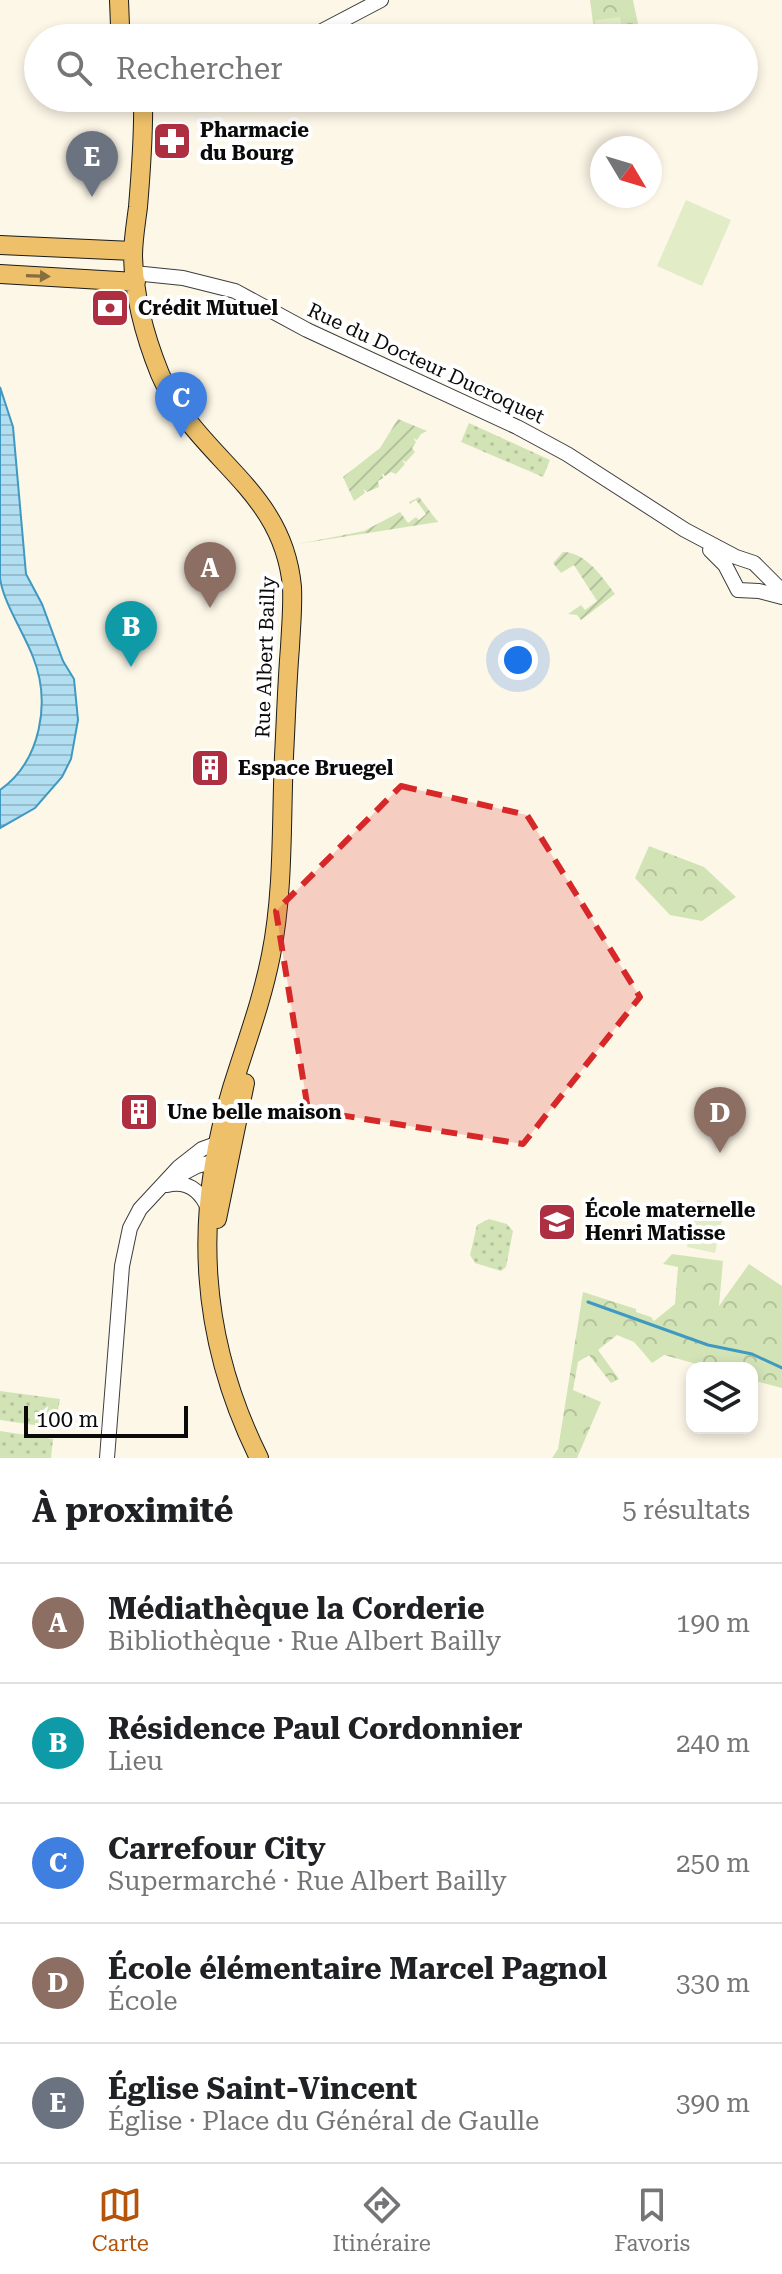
<!DOCTYPE html>
<html lang="fr">
<head>
<meta charset="utf-8">
<style>
  body { margin:0; font-family:"Roboto Serif",serif; background:#f2f2f2; color:#202124 }
  .controls { position:absolute; right:24px; bottom:24px; display:grid; overflow:hidden; border-radius:16px; box-shadow:0 4px 12px #0003 }
  .controls button { width:72px; height:72px; display:grid; place-items:center; padding:0; border:0; border-bottom:2px solid #e0e0e0; background:#fff; color:#202124; font:40px sans-serif }
  .compass { position:absolute; left:590px; top:136px; width:72px; height:72px; border-radius:50%; background:#fff; box-shadow:0 4px 12px #0003; rotate:128deg }
  .scale { position:absolute; left:24px; bottom:20px; width:164px; box-sizing:border-box; padding-left:8px; border:4px solid #0a0a0a; border-top:0; font-size:22px; line-height:28px; white-space:nowrap; color:#0a0a0a; -webkit-text-stroke:6px #fff; paint-order:stroke }
  .you { position:absolute; left:518px; top:660px; width:28px; height:28px; margin:-20px; border:6px solid #fff; border-radius:50%; background:#1a73e8; box-shadow:0 0 0 12px #1a73e833 }
  .badge { display:grid; place-items:center; width:52px; height:52px; border-radius:50%; background:#b45309; color:#fff; font-size:26px; font-weight:700 }
  .pin { position:absolute; translate:-50% -66px; filter:drop-shadow(0 2px 4px #0008) }
  .pin::after { content:''; position:absolute; top:42px; width:28px; height:24px; background:inherit; clip-path:polygon(0 0,100% 0,50% 100%) }
  .list { margin:0; padding:0; list-style:none }
  h2 { display:flex; justify-content:space-between; align-items:center; height:104px; margin:0; padding:0 32px; font-size:34px }
  h2 small { font-size:26px; font-weight:400; color:#757577 }
  .list li { display:grid; grid-template-columns:52px 1fr auto; gap:24px; align-items:center; box-sizing:border-box; height:120px; padding:0 32px; border-top:2px solid #e0e0e0 }
  .list b { display:block; font-size:30px; white-space:nowrap }
  .list p { margin:0; font-size:26px; white-space:nowrap; color:#757577 }
  .list em { font-size:26px; font-style:normal; color:#757577 }
  .icon { flex:none; width:44px; height:44px; fill:none; stroke:currentColor; stroke-width:2; stroke-linecap:round; stroke-linejoin:round }
  .map { position:relative; flex:none; width:782px; height:1458px; overflow:hidden }
  .search { position:absolute; background:#fff; box-shadow:0 4px 12px #0003; left:24px; right:24px; top:24px; height:88px; display:flex; align-items:center; gap:20px; box-sizing:border-box; padding:0 28px; border-radius:44px; color:#757577; font-size:30px }
  .sheet { height:704px; background:#fff }
  nav { display:flex; justify-content:space-around; align-items:center; box-sizing:border-box; height:112px; border-top:2px solid #e0e0e0; background:#fff; font-size:22px; color:#757577 }
  nav a { display:grid; justify-items:center; gap:4px }
  nav .on { color:#b45309 }
  .map>svg:first-child { display:block }
  .grass { fill:url(#grass-dots) }
  .park { fill:url(#park-crowns) }
  .garden { fill:url(#garden-furrows) }
  .pitch { fill:#e2ecc7 }
  .water { fill:url(#water-rules); stroke:#3f99c1; stroke-width:2 }
  .lines { fill:none; stroke-linecap:round; stroke-linejoin:round }
  .stream { stroke:#3f99c1; stroke-width:3 }
  .minor-casing { stroke:#3d3d3d; stroke-width:16 }
  .major-casing { stroke:#1b1b1b; stroke-width:20 }
  .minor { stroke:#fff; stroke-width:14 }
  .major { stroke:#edc069; stroke-width:18 }
  .oneway { fill:#876e3e }
  .marked { fill:#d62828; fill-opacity:0.2; stroke:#d62828; stroke-width:6; stroke-dasharray:16 10; stroke-linejoin:round }
  .labels { text-anchor:middle; stroke-width:8; stroke-linejoin:round; paint-order:stroke }
  .poi-label { font-size:20px; font-weight:bold; fill:#0a0a0a; stroke:#fff; text-anchor:start }
  .street-label { font-size:20px; fill:#0a0a0a; stroke:#fff }
</style>
</head>
<body>
<div class="map">
<svg width="782" height="1458" viewBox="0 0 782 1458">
  <defs>
    <pattern id="grass-dots" width="8" height="8" patternUnits="userSpaceOnUse" patternTransform="scale(2)"><rect width="8" height="8" fill="#d2e4b6"/><path d="M2 2h.1M6 6h.1" fill="none" stroke="#b3c29b" stroke-width="1.8" stroke-linecap="round"/></pattern>
    <pattern id="park-crowns" width="20" height="18" patternUnits="userSpaceOnUse" patternTransform="scale(2)"><rect width="20" height="18" fill="#d2e4b6"/><path d="M2 6a3 3 0 1 1 6 0M12 15a3 3 0 1 1 6 0" fill="none" stroke="#b3c29b"/></pattern>
    <pattern id="garden-furrows" width="10" height="10" patternUnits="userSpaceOnUse" patternTransform="scale(2)"><rect width="10" height="10" fill="#d2e4b6"/><path d="M-1 1l2-2M0 10L10 0M9 11l2-2" fill="none" stroke="#b3c29b"/></pattern>
    <pattern id="water-rules" width="6" height="5" patternUnits="userSpaceOnUse" patternTransform="scale(2)"><rect width="6" height="5" fill="#b1def0"/><path d="M0 2.5h6" fill="none" stroke="#97bdcc"/></pattern>
  </defs>
  <rect width="100%" height="100%" fill="#fdf7e8"/>
  <!-- grass -->
  <path class="grass" d="M469 423 550 460 543 477 461 442Z
    M489 1219 507 1224 513 1231 506 1267 501 1271 475 1263 470 1255 477 1225Z
    M0 1391 60 1399 55 1428 0 1420Z
    M0 1431 53 1439 51 1458H0Z"/>
  <!-- park -->
  <path class="park" d="M590 0H633L641 38H595Z
    M649 846 704 867 736 897 702 921 670 915 635 878Z
    M672 1254 723 1261 719 1306 749 1264 782 1286V1388L752 1380V1368H711L664 1355 652 1363 634 1342 617 1335 598 1350 619 1379 611 1383 589 1355 578 1362 573 1390 601 1402 577 1458H552L558 1449 583 1292 636 1309V1312L651 1317 654 1321 675 1304 678 1267 663 1264Z"/>
  <!-- garden -->
  <path class="garden" d="M398 419 427 431 421 434 417 440 413 438 416 442 412 448 415 452 406 462 402 460 405 464 396 474 391 472 385 476 382 473 383 478 378 481 379 487 367 492 363 489 365 493 354 501 343 477 380 448Z
    M419 497 438 522 298 544 364 531 400 512 408 523 416 517 419 520 426 514 416 500 410 504 409 502Z
    M563 552C586 552 603 578 615 594L581 620 577 615 568 614 581 605 585 610 597 601 574 565 561 573 553 563Z"/>
  <!-- pitch -->
  <path class="pitch" d="M620 17 623 38H597L595 20Z
    M686 200 731 220 702 286 657 266Z
    M697 1200 725 1206 715 1253 687 1247Z"/>
  <!-- water -->
  <path class="water" d="M0 387 13 427 26 574 42 604 63 661 74 679 78 720 71 759 62 777 35 808 0 828V790C41 761 51 702 33 657 24 633 3 602 0 578 0 558 0 536 0 516 0 473 0 430 0 387Z"/>
  <g class="lines">
    <!-- stream -->
    <path class="stream" d="M588 1302 708 1345 752 1354 782 1368"/>
    <defs>
      <path id="minor" d="M255 38 320 32 381 0
        M134 273 183 278 235 291 307 330 517 427 567 454 685 530 736 557 754 563 782 591
        M710 550 725 565 738 590 759 591 782 597
        M176 1177 197 1166 224 1159
        M167 1185C186 1180 200 1190 208 1208
        M107 1458 122 1266 130 1228 140 1209 179 1167 202 1149 224 1141"/>
      <path id="major" d="M119 0 120 26 125 38
        M143 98C144 135 141 171 138 207 136 223 133 240 133 256 134 296 145 337 160 374 197 460 283 487 292 587 293 607 291 627 290 647 287 683 286 719 284 756 281 821 284 890 271 955 262 1001 246 1043 232 1088 193 1216 199 1337 259 1458
        M0 245 133 251
        M0 274 136 282
        M217 1219 245 1083"/>
    </defs>
    <!-- minor casing -->
    <use href="#minor" class="minor-casing"/>
    <!-- major casing -->
    <use href="#major" class="major-casing"/>
    <!-- minor -->
    <use href="#minor" class="minor"/>
    <!-- major -->
    <use href="#major" class="major"/>
  </g>
  <!-- one-way arrows -->
  <defs><path id="oneway-solid" d="M-6-.8H1V-3.2L6.5 0L1 3.2V.8H-6Z" transform="scale(2)"/></defs>
  <use class="oneway" href="#oneway-solid" transform="translate(38 276) rotate(2)"/>
  <!-- marked area -->
  <path class="marked" d="M401 786 527 815 640 997 523 1144 308 1110 276 911Z"/>
  <!-- icons -->
  <defs>
    <symbol id="pharmacy-square" viewBox="-11 -11 22 22"><rect x="-9" y="-9" width="18" height="18" rx="4" fill="#ad2f40" stroke="#fff"/><path d="M-2-6h4v4h4v4h-4v4h-4v-4h-4v-4h4Z" fill="#fff"/></symbol>
    <symbol id="bank-square" viewBox="-11 -11 22 22"><rect x="-9" y="-9" width="18" height="18" rx="4" fill="#ad2f40" stroke="#fff"/><path d="M-6-4H6V4H-6ZM0-2.3a2.3 2.3 0 1 0 0 4.6a2.3 2.3 0 1 0 0-4.6Z" fill="#fff"/></symbol>
    <symbol id="building-square" viewBox="-11 -11 22 22"><rect x="-9" y="-9" width="18" height="18" rx="4" fill="#ad2f40" stroke="#fff"/><path d="M-4-6H4V6H1V3H-1V6H-4ZM-2.5-4.3h1.7v1.8h-1.7ZM.8-4.3h1.7v1.8H.8ZM-2.5-1h1.7V.8h-1.7ZM.8-1h1.7V.8H.8Z" fill="#fff"/></symbol>
    <symbol id="school-square" viewBox="-11 -11 22 22"><rect x="-9" y="-9" width="18" height="18" rx="4" fill="#ad2f40" stroke="#fff"/><path d="M0-5L7-2L0 1L-7-2ZM-4 1L0 2.5L4 1V4Q0 6-4 4Z" fill="#fff"/></symbol>
  </defs>
  <g fill-rule="evenodd">
    <use href="#pharmacy-square" x="150" y="119" width="44" height="44"/>
    <use href="#bank-square" x="88" y="286" width="44" height="44"/>
    <use href="#building-square" x="188" y="746" width="44" height="44"/>
    <use href="#building-square" x="117" y="1090" width="44" height="44"/>
    <use href="#school-square" x="535" y="1200" width="44" height="44"/>
  </g>
  <g class="labels">
    <!-- poi labels -->
    <g class="poi-label">
      <text x="200" y="137">Pharmacie<tspan x="200" dy="23">du Bourg</tspan></text>
      <text x="138" y="315">Crédit Mutuel</text>
      <text x="238" y="775">Espace Bruegel</text>
      <text x="167" y="1119">Une belle maison</text>
      <text x="585" y="1217">École maternelle<tspan x="585" dy="23">Henri Matisse</tspan></text>
    </g>
    <!-- street labels -->
    <g class="street-label">
      <text transform="translate(426 363) rotate(25)" y="7">Rue du Docteur Ducroquet</text>
      <text transform="translate(265 657) rotate(-88)" y="7">Rue Albert Bailly</text>
    </g>
  </g>
</svg>
<div class="controls">
<button><svg class="icon" aria-label="layers" viewBox="0 0 24 24"><path d="M12 4l9 5-9 5-9-5zM3 14l9 5 9-5"/></svg></button>
</div>
<svg class="compass" viewBox="-18 -18 36 36"><path d="M0-13l5 13h-10z" fill="#e53935"/><path d="M0 13l5-13h-10z" fill="#757577"/></svg>
<div class="scale">100 m</div>
<div class="you"></div>
<div class="pin badge" style="left:210px;top:608px;background:#8d6e63">A</div>
<div class="pin badge" style="left:131px;top:667px;background:#0f9aa8">B</div>
<div class="pin badge" style="left:181px;top:438px;background:#3f7fe0">C</div>
<div class="pin badge" style="left:720px;top:1153px;background:#8d6e63">D</div>
<div class="pin badge" style="left:92px;top:197px;background:#6b7280">E</div>
<div class="search"><svg class="icon" aria-label="search" viewBox="0 0 24 24"><circle cx="10" cy="10" r="6"/><path d="M15 15l6 6"/></svg>Rechercher</div>
</div>
<section class="sheet">
<h2>À proximité<small>5 résultats</small></h2>
<ul class="list">
<li><span class="badge" style="background:#8d6e63">A</span><div><b>Médiathèque la Corderie</b><p>Bibliothèque · Rue Albert Bailly</p></div><em>190 m</em></li>
<li><span class="badge" style="background:#0f9aa8">B</span><div><b>Résidence Paul Cordonnier</b><p>Lieu</p></div><em>240 m</em></li>
<li><span class="badge" style="background:#3f7fe0">C</span><div><b>Carrefour City</b><p>Supermarché · Rue Albert Bailly</p></div><em>250 m</em></li>
<li><span class="badge" style="background:#8d6e63">D</span><div><b>École élémentaire Marcel Pagnol</b><p>École</p></div><em>330 m</em></li>
<li><span class="badge" style="background:#6b7280">E</span><div><b>Église Saint-Vincent</b><p>Église · Place du Général de Gaulle</p></div><em>390 m</em></li>
</ul>
</section>
<nav>
<a class="on"><svg class="icon" aria-label="map" viewBox="0 0 24 24"><path d="M3 6l6-2 6 2 6-2v14l-6 2-6-2-6 2zM9 4v14M15 6v14"/></svg>Carte</a>
<a><svg class="icon" aria-label="directions" viewBox="0 0 24 24"><path d="M12 3l9 9-9 9-9-9zM9 14v-3h6M13 9l2 2-2 2"/></svg>Itinéraire</a>
<a><svg class="icon" aria-label="saved" viewBox="0 0 24 24"><path d="M7 4h10v16l-5-4-5 4z"/></svg>Favoris</a>
</nav>
</body>
</html>
